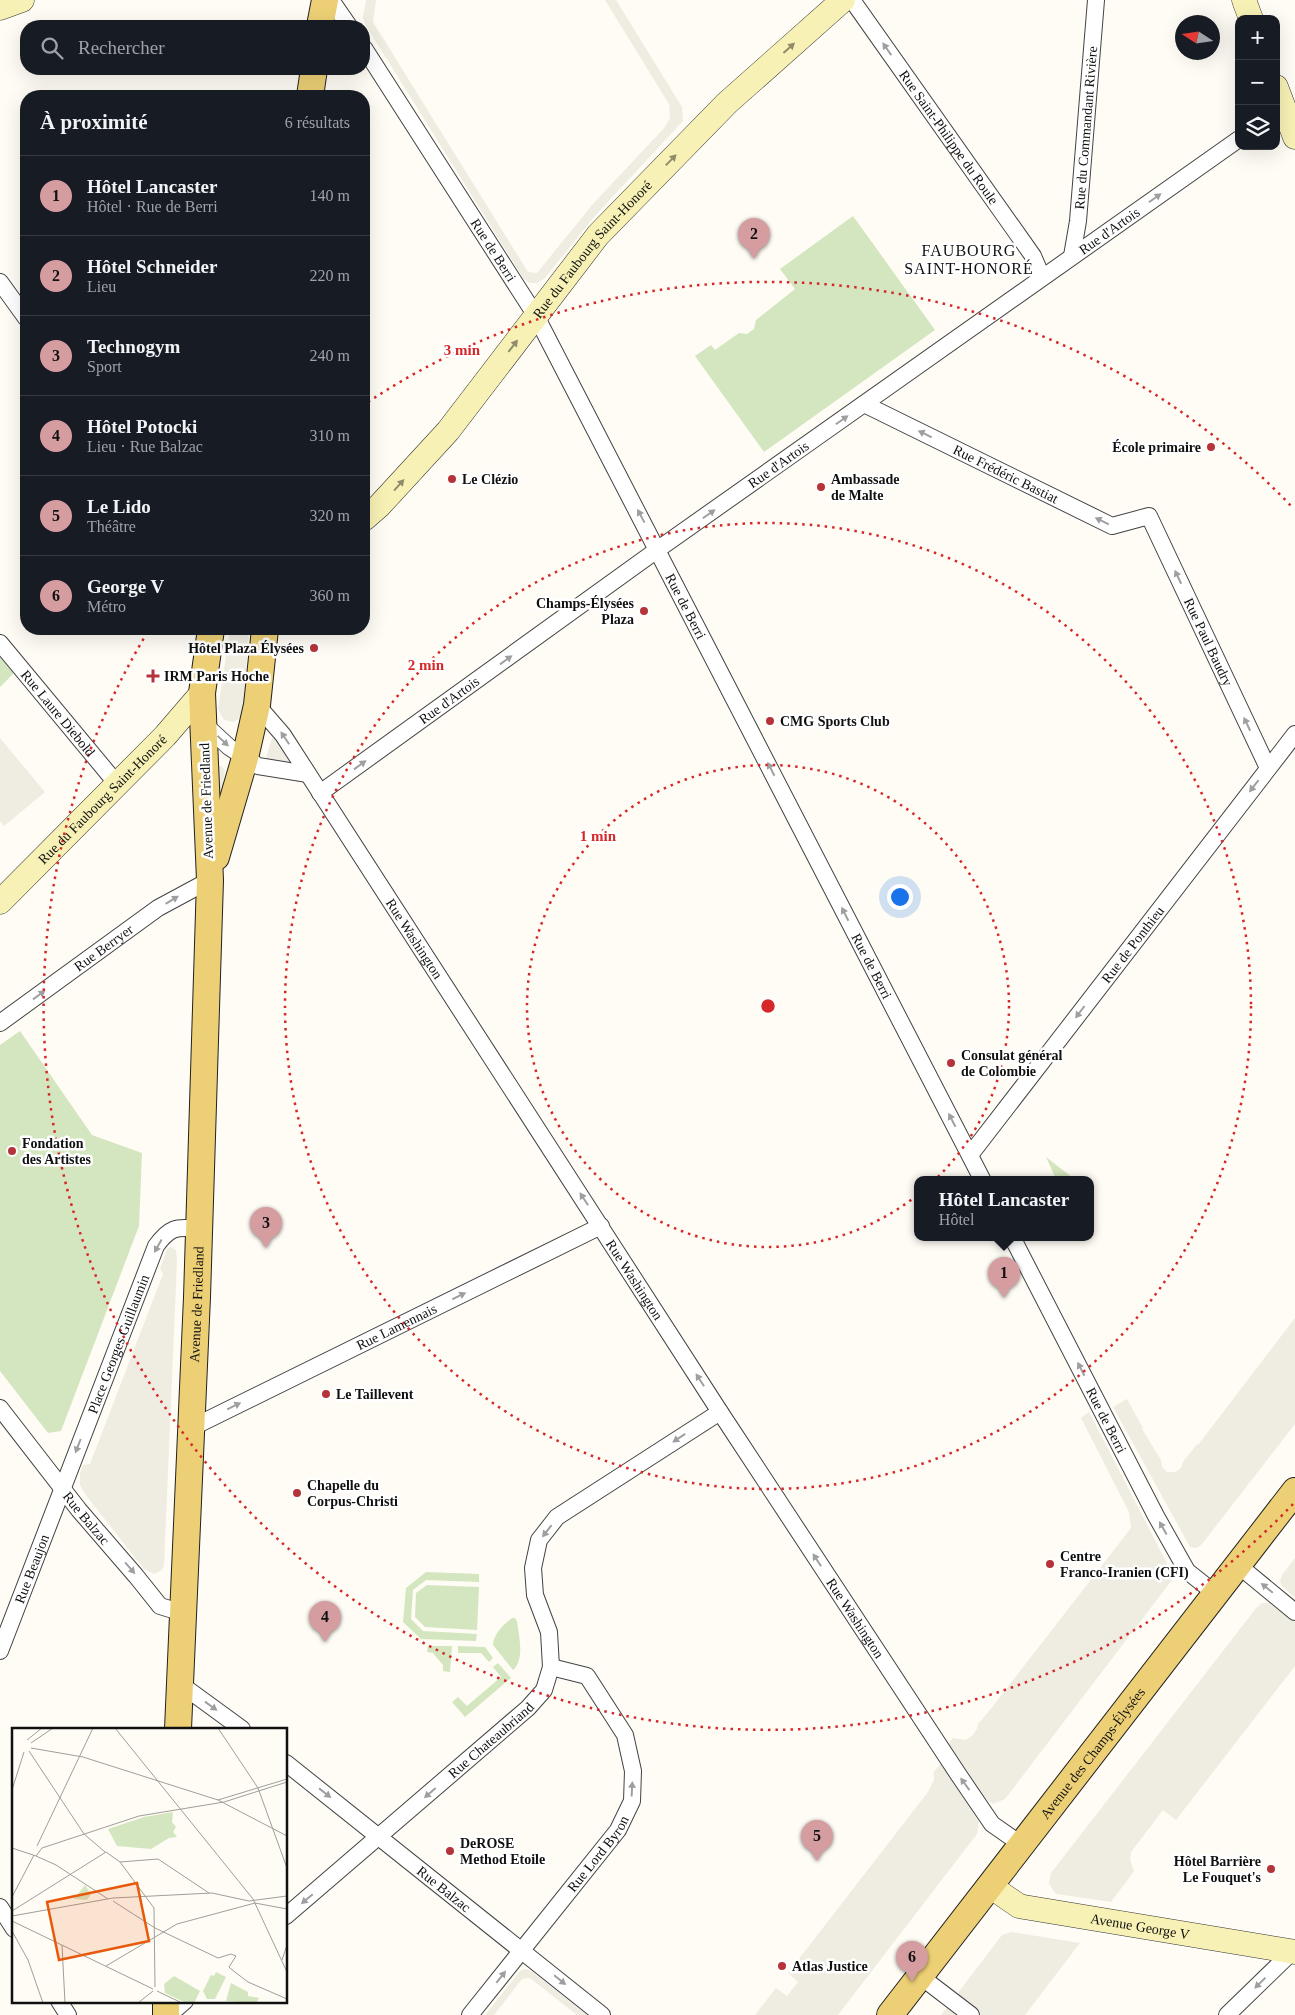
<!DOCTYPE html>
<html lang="fr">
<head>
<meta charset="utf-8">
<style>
  body { margin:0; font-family:Georgia,serif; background:#20242c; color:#f1f3f6 }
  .controls { position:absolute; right:15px; top:15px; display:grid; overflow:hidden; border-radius:10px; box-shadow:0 5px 20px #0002 }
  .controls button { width:45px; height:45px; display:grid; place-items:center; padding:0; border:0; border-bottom:1px solid #363941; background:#171b24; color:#f1f3f6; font:25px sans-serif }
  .compass { position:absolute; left:1175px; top:15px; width:45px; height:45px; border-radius:50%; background:#171b24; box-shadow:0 5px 20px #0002; rotate:282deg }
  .you { position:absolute; left:899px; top:896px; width:18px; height:18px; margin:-12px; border:4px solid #fff; border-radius:50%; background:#1a73e8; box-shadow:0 0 0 8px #1a73e833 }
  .badge { display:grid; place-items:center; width:32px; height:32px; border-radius:50%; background:#d69da1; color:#111; font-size:16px; font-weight:700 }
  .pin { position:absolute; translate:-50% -41px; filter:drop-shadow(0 1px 2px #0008) }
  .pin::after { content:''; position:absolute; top:26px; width:18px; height:15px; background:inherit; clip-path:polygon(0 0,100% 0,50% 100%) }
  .popup { position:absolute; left:914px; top:1176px; width:180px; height:65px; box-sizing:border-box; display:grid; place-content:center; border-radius:10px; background:#171b24; filter:drop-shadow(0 1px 4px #0005); font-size:16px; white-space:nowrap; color:#9ea1a6 }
  .popup b { font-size:19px; color:#f1f3f6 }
  .popup::after { content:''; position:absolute; left:50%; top:100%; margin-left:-10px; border:10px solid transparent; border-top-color:#171b24 }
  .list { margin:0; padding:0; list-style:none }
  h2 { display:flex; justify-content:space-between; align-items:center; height:65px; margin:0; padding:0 20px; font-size:21px }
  h2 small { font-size:16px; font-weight:400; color:#9ea1a6 }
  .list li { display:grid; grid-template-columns:32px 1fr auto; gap:15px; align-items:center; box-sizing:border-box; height:80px; padding:0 20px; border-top:1px solid #363941 }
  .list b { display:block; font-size:19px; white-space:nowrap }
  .list p { margin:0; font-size:16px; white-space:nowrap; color:#9ea1a6 }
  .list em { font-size:16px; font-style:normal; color:#9ea1a6 }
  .icon { flex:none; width:28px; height:28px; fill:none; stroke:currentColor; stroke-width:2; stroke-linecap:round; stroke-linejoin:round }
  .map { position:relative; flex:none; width:1295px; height:2015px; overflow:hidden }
  .search { position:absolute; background:#171b24; box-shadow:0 5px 20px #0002; left:20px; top:20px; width:350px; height:55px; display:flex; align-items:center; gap:12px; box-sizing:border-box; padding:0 18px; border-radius:20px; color:#9ea1a6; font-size:19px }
  .panel { position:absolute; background:#171b24; box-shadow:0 5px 20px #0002; left:20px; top:90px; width:350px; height:545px; border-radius:20px }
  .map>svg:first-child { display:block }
  .green { fill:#d4e6bf }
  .plaza { fill:#efece2 }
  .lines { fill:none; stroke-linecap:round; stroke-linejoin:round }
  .street-casing { stroke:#434343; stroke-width:18 }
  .secondary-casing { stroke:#323232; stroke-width:25 }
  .primary-casing { stroke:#212121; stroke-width:28 }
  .street { stroke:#fff; stroke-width:16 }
  .secondary { stroke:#f8f1b5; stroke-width:24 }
  .primary { stroke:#edd075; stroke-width:26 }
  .oneway { fill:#908c6b }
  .oneway2 { fill:#9f9f9f }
  .ring { fill:none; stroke:#d62828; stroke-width:2.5; stroke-dasharray:2.5 5 }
  .poi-dot { fill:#b53339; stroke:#fff; stroke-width:2 }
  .labels { text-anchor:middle; stroke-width:5; stroke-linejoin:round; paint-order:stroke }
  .street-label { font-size:14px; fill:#101010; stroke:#fff }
  .poi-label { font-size:14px; font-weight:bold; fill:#101010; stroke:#fff; text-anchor:start }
  .quarter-label { font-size:16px; letter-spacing:1px; fill:#101010; stroke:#fff }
  .inset-road { fill:none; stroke:#9f9e99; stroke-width:1 }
  .view { fill:#e8590c; fill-opacity:0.15; stroke:#e8590c; stroke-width:2.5 }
  .inset-edge { fill:none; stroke:#101010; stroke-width:2.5 }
  .centre { fill:#d62828; stroke:#fff; stroke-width:2.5 }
  .ring-label { font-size:15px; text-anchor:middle; font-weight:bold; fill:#d62828; stroke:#fff; stroke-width:5; stroke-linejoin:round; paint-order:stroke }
</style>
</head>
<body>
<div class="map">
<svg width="1295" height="2015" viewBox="0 0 1295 2015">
  <rect width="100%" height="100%" fill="#fefcf4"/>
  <!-- green -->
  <path class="green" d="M853 216 935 330 764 452 695 356 711 345 715 350 739 333 747 334 754 329 756 320 795 289 780 269Z
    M0 657 14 673 0 687Z
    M20 1031 92 1135 142 1153 139 1226 61 1431 48 1433 0 1371V1045Z
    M1046 1157 1073 1178 1056 1179Z
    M426 1572 479 1574V1582L426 1580 413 1590 411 1619 423 1631 477 1634 476 1641 421 1639 403 1622 406 1588Z
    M427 1585 479 1587 477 1630 425 1627 415 1617 416 1593Z
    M512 1618H515L517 1621C519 1636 525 1660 513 1670L493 1645C493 1635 504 1624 512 1618Z
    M428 1646H452L450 1672 443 1671V1665L433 1653 427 1652Z
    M458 1646 485 1647 493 1658 489 1662 481 1653H458Z
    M498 1663 511 1678 465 1717 452 1702 458 1697 467 1706 501 1677 493 1667Z"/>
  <!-- plaza -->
  <path class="plaza" d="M366 0H376L373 22 528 272 537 273 592 205 665 127 670 118 669 104 605 0H616L682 107 683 121 594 217 544 279 537 283H529L523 278 365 24 363 17Z
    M230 629H249L243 713 240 718 233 722 224 720 218 709Z
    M0 738 45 792 4 826 0 821Z
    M272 738H275L279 744 290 761V763L265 761Z
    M218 766H221L225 770 218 821 216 769Z
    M171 1247 176 1250 177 1261 164 1565 162 1570 154 1574 144 1569 85 1494 80 1485V1474L83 1465 90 1464 163 1274 160 1269 167 1249Z
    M1295 1318V1424L1202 1544 1197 1548 1190 1547 1113 1407 1127 1399 1143 1428 1142 1429 1161 1460 1162 1467 1167 1472H1175L1181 1468 1183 1462 1197 1444 1198 1445Z
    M1089 1412 1172 1573V1580L1005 1799 993 1804 982 1796 948 1744 953 1738 965 1740 972 1736 977 1729 978 1723 980 1722 993 1706 1131 1528 1129 1512 1081 1418Z
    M1295 1558V1598L1282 1586 1280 1581 1282 1575Z
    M1262 1603H1269L1276 1606 1295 1622V1666L1176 1820 1163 1810 1131 1852 1130 1860 1134 1871 1111 1902 1057 1894 1054 1892 1049 1883 1051 1873 1257 1607Z
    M941 1763 979 1822 977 1834 838 2015H755L776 1988 787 1996 798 1982 788 1973 928 1792 934 1780V1772Z
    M1012 1932 1080 1943 1025 2015H941L1002 1935Z
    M524 1969 530 1970 587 2015H577L530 1978 522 1979 494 2015H485L520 1971Z"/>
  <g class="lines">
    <defs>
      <g id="street">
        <path d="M331 0 349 26"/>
        <path id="s1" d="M852 0 1033 256 1042 277"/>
        <path id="s2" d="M364 48 536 316 982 1179"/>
        <path id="s3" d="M1072 256 1078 221 1096 0"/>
        <path d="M0 282 26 318"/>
        <path id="s4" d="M864 404 1112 526 1149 516 1268 768"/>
        <path id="s5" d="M0 643 117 784"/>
        <path id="s6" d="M257 705 283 735 720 1412 958 1774 992 1824 1022 1845"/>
        <path d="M203 723 229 747 258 766 308 774"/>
        <path id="s7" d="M320 793 657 550 1239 139"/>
        <path id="s8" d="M0 1023 158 908 210 880"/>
        <path id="s9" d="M970 1155 1295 734"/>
        <path id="s10" d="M1012 1237 1156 1516 1187 1571 1216 1594"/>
        <path id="s11" d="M0 1408 79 1510 136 1576 160 1606 183 1613"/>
        <path id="s12" d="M191 1428 601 1226"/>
        <path d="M1238 1565 1295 1612"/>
        <path id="s13" d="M0 1651 156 1246C169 1228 176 1226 198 1229"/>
        <path d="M179 1683 242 1729"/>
        <path id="s14" d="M286 1763 602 2015"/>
        <path d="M0 1907 14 1929"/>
        <path id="s15" d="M286 1916 528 1708 544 1690 551 1667 549 1632 535 1595 533 1568 539 1540 557 1517 720 1412"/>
        <path d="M920 1976 971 2015"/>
        <path d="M59 2001 68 2015"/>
        <path d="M169 2015 185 2001"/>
        <path id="s16" d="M470 2015 618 1830 632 1801 633 1771 625 1735 587 1676 551 1667"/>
        <path d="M1227 2015 1295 1949"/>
      </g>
      <g id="secondary">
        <path d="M1244 0 1251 19"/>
        <path d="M0 8 22 0"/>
        <path d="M1276 87 1295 137"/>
        <path id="s17" d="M364 519 379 506 448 431 598 235 727 103 843 0"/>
        <path id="s18" d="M0 902 165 736 202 693"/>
        <path id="s19" d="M990 1886 1019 1906 1024 1907 1295 1952"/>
      </g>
      <g id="primary">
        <path d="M320 26 325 0"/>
        <path d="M310 96 314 69"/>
        <path d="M216 857 245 758 257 705 265 629"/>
        <path id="s20" d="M178 1729 197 1297 210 880 202 693 211 629"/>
        <path d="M166 2015V2001"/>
        <path id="s21" d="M890 2015 1295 1491"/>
      </g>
    </defs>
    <!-- street casing -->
    <use href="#street" class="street-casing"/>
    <!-- secondary casing -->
    <use href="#secondary" class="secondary-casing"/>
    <!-- primary casing -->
    <use href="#primary" class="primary-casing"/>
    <!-- street -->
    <use href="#street" class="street"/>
    <!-- secondary -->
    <use href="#secondary" class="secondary"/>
    <!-- primary -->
    <use href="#primary" class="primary"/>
  </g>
  <!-- one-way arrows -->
  <defs><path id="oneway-solid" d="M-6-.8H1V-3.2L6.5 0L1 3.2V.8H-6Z" transform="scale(1.25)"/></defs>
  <g class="oneway">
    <use href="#oneway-solid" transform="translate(789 48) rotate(-42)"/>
    <use href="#oneway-solid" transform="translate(671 160) rotate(-46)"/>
    <use href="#oneway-solid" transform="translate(513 346) rotate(-52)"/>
    <use href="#oneway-solid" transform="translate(399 485) rotate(-48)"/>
  </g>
  <g class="oneway2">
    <use href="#oneway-solid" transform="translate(887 49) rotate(-125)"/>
    <use href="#oneway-solid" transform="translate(1155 198) rotate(-35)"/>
    <use href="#oneway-solid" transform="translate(842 420) rotate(-35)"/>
    <use href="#oneway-solid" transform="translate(925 434) rotate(-154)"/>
    <use href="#oneway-solid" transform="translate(709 514) rotate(-35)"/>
    <use href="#oneway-solid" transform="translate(641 516) rotate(-118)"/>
    <use href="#oneway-solid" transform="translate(1102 521) rotate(-154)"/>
    <use href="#oneway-solid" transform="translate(1178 577) rotate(-115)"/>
    <use href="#oneway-solid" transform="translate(506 660) rotate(-36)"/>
    <use href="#oneway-solid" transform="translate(1247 724) rotate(-115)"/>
    <use href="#oneway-solid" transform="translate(285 738) rotate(-124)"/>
    <use href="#oneway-solid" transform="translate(223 741) rotate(43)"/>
    <use href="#oneway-solid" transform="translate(360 765) rotate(-36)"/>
    <use href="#oneway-solid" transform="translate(771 769) rotate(-117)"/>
    <use href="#oneway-solid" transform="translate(1254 786) rotate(128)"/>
    <use href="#oneway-solid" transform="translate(172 900) rotate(-31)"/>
    <use href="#oneway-solid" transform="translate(845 914) rotate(-117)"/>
    <use href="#oneway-solid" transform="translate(39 995) rotate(-36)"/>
    <use href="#oneway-solid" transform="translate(1080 1012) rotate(127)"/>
    <use href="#oneway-solid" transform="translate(952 1120) rotate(-117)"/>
    <use href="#oneway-solid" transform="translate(584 1199) rotate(-123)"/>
    <use href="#oneway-solid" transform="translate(158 1246) rotate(119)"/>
    <use href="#oneway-solid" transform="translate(459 1296) rotate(-26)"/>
    <use href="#oneway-solid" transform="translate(1081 1369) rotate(-117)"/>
    <use href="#oneway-solid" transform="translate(700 1380) rotate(-123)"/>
    <use href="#oneway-solid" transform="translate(234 1406) rotate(-26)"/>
    <use href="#oneway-solid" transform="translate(679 1438) rotate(147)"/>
    <use href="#oneway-solid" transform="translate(78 1446) rotate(111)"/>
    <use href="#oneway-solid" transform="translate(1163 1528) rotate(-119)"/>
    <use href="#oneway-solid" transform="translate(547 1531) rotate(128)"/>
    <use href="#oneway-solid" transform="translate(817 1560) rotate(-123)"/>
    <use href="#oneway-solid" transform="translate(130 1568) rotate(49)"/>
    <use href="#oneway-solid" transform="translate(1267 1588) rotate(-141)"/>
    <use href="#oneway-solid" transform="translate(211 1706) rotate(36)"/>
    <use href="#oneway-solid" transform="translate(965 1784) rotate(-126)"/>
    <use href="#oneway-solid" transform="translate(632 1789) rotate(-87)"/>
    <use href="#oneway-solid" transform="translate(325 1793) rotate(38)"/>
    <use href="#oneway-solid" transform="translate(430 1793) rotate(139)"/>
    <use href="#oneway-solid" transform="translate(307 1899) rotate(140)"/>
    <use href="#oneway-solid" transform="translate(501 1977) rotate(-52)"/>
    <use href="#oneway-solid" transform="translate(560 1980) rotate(39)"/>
    <use href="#oneway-solid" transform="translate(1260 1983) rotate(136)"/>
  </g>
  <!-- distance rings -->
  <g class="ring">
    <circle cx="768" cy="1006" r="241"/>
    <circle cx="768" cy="1006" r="483"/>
    <path d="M1293 1504A724 724 0 0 1 147 633M368 402A724 724 0 0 1 1293 508"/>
  </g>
  <!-- markers -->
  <g class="poi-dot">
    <circle cx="1211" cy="447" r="5"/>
    <circle cx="452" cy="479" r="5"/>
    <circle cx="821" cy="487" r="5"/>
    <circle cx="644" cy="611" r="5"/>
    <circle cx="314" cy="648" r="5"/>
    <path d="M150.5 668.5h5v5h5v5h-5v5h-5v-5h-5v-5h5z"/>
    <circle cx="770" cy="721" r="5"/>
    <circle cx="951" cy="1063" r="5"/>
    <circle cx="12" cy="1151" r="5"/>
    <circle cx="326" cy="1394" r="5"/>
    <circle cx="297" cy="1493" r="5"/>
    <circle cx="1050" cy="1564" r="5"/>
    <circle cx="450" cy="1851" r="5"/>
    <circle cx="1271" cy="1869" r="5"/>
    <circle cx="782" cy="1966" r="5"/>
  </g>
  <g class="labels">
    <!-- street labels -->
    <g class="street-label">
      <text dy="5" stroke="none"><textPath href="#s3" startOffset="129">Rue du Commandant Rivière</textPath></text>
      <text dy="5" stroke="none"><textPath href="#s1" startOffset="168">Rue Saint-Philippe du Roule</textPath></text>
      <text dy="5" stroke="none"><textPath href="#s7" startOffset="969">Rue d'Artois</textPath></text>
      <text dy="5" stroke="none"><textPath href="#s2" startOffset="240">Rue de Berri</textPath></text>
      <text dy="5" stroke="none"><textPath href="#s17" startOffset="354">Rue du Faubourg Saint-Honoré</textPath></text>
      <text dy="5" stroke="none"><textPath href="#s7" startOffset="564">Rue d'Artois</textPath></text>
      <text dy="5" stroke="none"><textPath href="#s4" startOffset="158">Rue Frédéric Bastiat</textPath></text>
      <text dy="5" stroke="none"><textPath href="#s2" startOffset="645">Rue de Berri</textPath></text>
      <text dy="5" stroke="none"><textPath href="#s4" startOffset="454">Rue Paul Baudry</textPath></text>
      <text dy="5" stroke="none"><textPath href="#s7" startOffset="159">Rue d'Artois</textPath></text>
      <text dy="5" stroke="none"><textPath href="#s5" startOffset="91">Rue Laure Diebold</textPath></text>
      <text dy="5" stroke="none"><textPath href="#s18" startOffset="145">Rue du Faubourg Saint-Honoré</textPath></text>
      <text transform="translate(206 801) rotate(-92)" y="5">Avenue de Friedland</text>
      <text dy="5" stroke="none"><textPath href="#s6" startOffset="282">Rue Washington</textPath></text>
      <text dy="5" stroke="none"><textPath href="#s9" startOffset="266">Rue de Ponthieu</textPath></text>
      <text dy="5" stroke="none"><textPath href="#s8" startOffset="128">Rue Berryer</textPath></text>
      <text dy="5" stroke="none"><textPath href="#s2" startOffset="1050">Rue de Berri</textPath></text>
      <text dy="5" stroke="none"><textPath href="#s6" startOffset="688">Rue Washington</textPath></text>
      <text dy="5" stroke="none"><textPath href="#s20" startOffset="425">Avenue de Friedland</textPath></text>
      <text dy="5" stroke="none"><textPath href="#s12" startOffset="229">Rue Lamennais</textPath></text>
      <text dy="5" stroke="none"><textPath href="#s13" startOffset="329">Place Georges Guillaumin</textPath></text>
      <text dy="5" stroke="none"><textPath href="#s10" startOffset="206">Rue de Berri</textPath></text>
      <text dy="5" stroke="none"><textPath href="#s11" startOffset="140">Rue Balzac</textPath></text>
      <text dy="5" stroke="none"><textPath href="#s13" startOffset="88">Rue Beaujon</textPath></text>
      <text dy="5" stroke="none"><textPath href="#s6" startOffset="1092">Rue Washington</textPath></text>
      <text dy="5" stroke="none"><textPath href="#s15" startOffset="270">Rue Chateaubriand</textPath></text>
      <text dy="5" stroke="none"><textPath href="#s21" startOffset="331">Avenue des Champs-Élysées</textPath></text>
      <text dy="5" stroke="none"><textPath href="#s16" startOffset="206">Rue Lord Byron</textPath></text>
      <text dy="5" stroke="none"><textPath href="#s14" startOffset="202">Rue Balzac</textPath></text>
      <text dy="5" stroke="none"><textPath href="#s19" startOffset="158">Avenue George V</textPath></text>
    </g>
    <!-- poi labels -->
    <g class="poi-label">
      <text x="1201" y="452" text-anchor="end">École primaire</text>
      <text x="462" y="484">Le Clézio</text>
      <text x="831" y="484">Ambassade<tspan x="831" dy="16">de Malte</tspan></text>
      <text x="634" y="608" text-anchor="end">Champs-Élysées<tspan x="634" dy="16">Plaza</tspan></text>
      <text x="304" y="653" text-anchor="end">Hôtel Plaza Élysées</text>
      <text x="164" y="681">IRM Paris Hoche</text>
      <text x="780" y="726">CMG Sports Club</text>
      <text x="961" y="1060">Consulat général<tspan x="961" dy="16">de Colombie</tspan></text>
      <text x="22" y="1148">Fondation<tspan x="22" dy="16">des Artistes</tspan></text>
      <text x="336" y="1399">Le Taillevent</text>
      <text x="307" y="1490">Chapelle du<tspan x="307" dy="16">Corpus-Christi</tspan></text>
      <text x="1060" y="1561">Centre<tspan x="1060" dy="16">Franco-Iranien (CFI)</tspan></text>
      <text x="460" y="1848">DeROSE<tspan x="460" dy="16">Method Etoile</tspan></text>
      <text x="1261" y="1866" text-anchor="end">Hôtel Barrière<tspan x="1261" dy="16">Le Fouquet's</tspan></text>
      <text x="792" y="1971">Atlas Justice</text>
    </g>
    <!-- quarter labels -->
    <g class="quarter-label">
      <text x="969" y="256">FAUBOURG<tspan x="969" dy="18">SAINT-HONORÉ</tspan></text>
    </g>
  </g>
  <!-- overview -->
  <g transform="translate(12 1728)">
    <rect width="275" height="275" fill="#fefcf4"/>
    <path d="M161 84 160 94 164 99 161 104 165 109 157 110 139 121 105 118 96 101 132 89ZM73 157 79 166 75 172 62 171ZM204 244 214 249 203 271H195L191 263 199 247 202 248ZM162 248 188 263 182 275H174L153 265 152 256ZM219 255 236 264V268L247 270 244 275 214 273Z" fill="#d4e6bf"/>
    <path class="inset-road" d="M103 0 241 171 275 244M206 0 246 60 275 140M15 12 30 0M19 15 41 0M19 20 71 29 206 72 275 108M17 23 72 106 93 124M0 62 12 24M206 72 275 51M25 118 81 0M0 120 24 128 30 120 127 88 212 74 275 54M94 124 108 134 142 180 143 259M24 128 44 137 96 171M108 134 146 131 197 165M0 169 22 127M101 173 143 200 206 230 219 226 224 228 217 239 219 241 236 254 275 271M243 175 275 181M0 183 94 124M0 188 101 170 200 165 237 173 275 168M0 193 141 261M0 203 16 232 31 275M50 217 53 275M270 232 275 217M94 238 165 196 243 175M145 263 170 275M126 275 141 263"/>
    <path class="view" d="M125 155 137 213 47 232 35 174Z"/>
    <rect width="275" height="275" class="inset-edge"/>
  </g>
  <circle cx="768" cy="1006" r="8" class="centre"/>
  <g class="ring-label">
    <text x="462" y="355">3 min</text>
    <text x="426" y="670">2 min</text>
    <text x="598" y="841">1 min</text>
  </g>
</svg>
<div class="controls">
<button>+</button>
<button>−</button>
<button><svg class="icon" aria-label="layers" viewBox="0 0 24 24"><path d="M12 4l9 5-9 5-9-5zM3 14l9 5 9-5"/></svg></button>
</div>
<svg class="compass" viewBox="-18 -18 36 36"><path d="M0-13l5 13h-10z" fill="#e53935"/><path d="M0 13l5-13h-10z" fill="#9ea1a6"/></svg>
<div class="you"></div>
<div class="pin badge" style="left:1004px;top:1298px">1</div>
<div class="popup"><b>Hôtel Lancaster</b>Hôtel</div>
<div class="pin badge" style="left:754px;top:259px">2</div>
<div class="pin badge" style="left:266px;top:1248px">3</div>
<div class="pin badge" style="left:325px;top:1642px">4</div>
<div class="pin badge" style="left:817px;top:1861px">5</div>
<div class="pin badge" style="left:912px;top:1982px">6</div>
<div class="search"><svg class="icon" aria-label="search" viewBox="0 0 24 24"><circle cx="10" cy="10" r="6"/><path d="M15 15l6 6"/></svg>Rechercher</div>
<section class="panel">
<h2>À proximité<small>6 résultats</small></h2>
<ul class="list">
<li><span class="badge">1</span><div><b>Hôtel Lancaster</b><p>Hôtel · Rue de Berri</p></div><em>140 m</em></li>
<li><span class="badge">2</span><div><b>Hôtel Schneider</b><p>Lieu</p></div><em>220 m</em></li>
<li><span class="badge">3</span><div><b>Technogym</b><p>Sport</p></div><em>240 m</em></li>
<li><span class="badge">4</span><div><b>Hôtel Potocki</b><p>Lieu · Rue Balzac</p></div><em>310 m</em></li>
<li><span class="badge">5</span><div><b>Le Lido</b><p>Théâtre</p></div><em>320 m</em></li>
<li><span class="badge">6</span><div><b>George V</b><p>Métro</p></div><em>360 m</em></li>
</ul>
</section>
</div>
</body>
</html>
